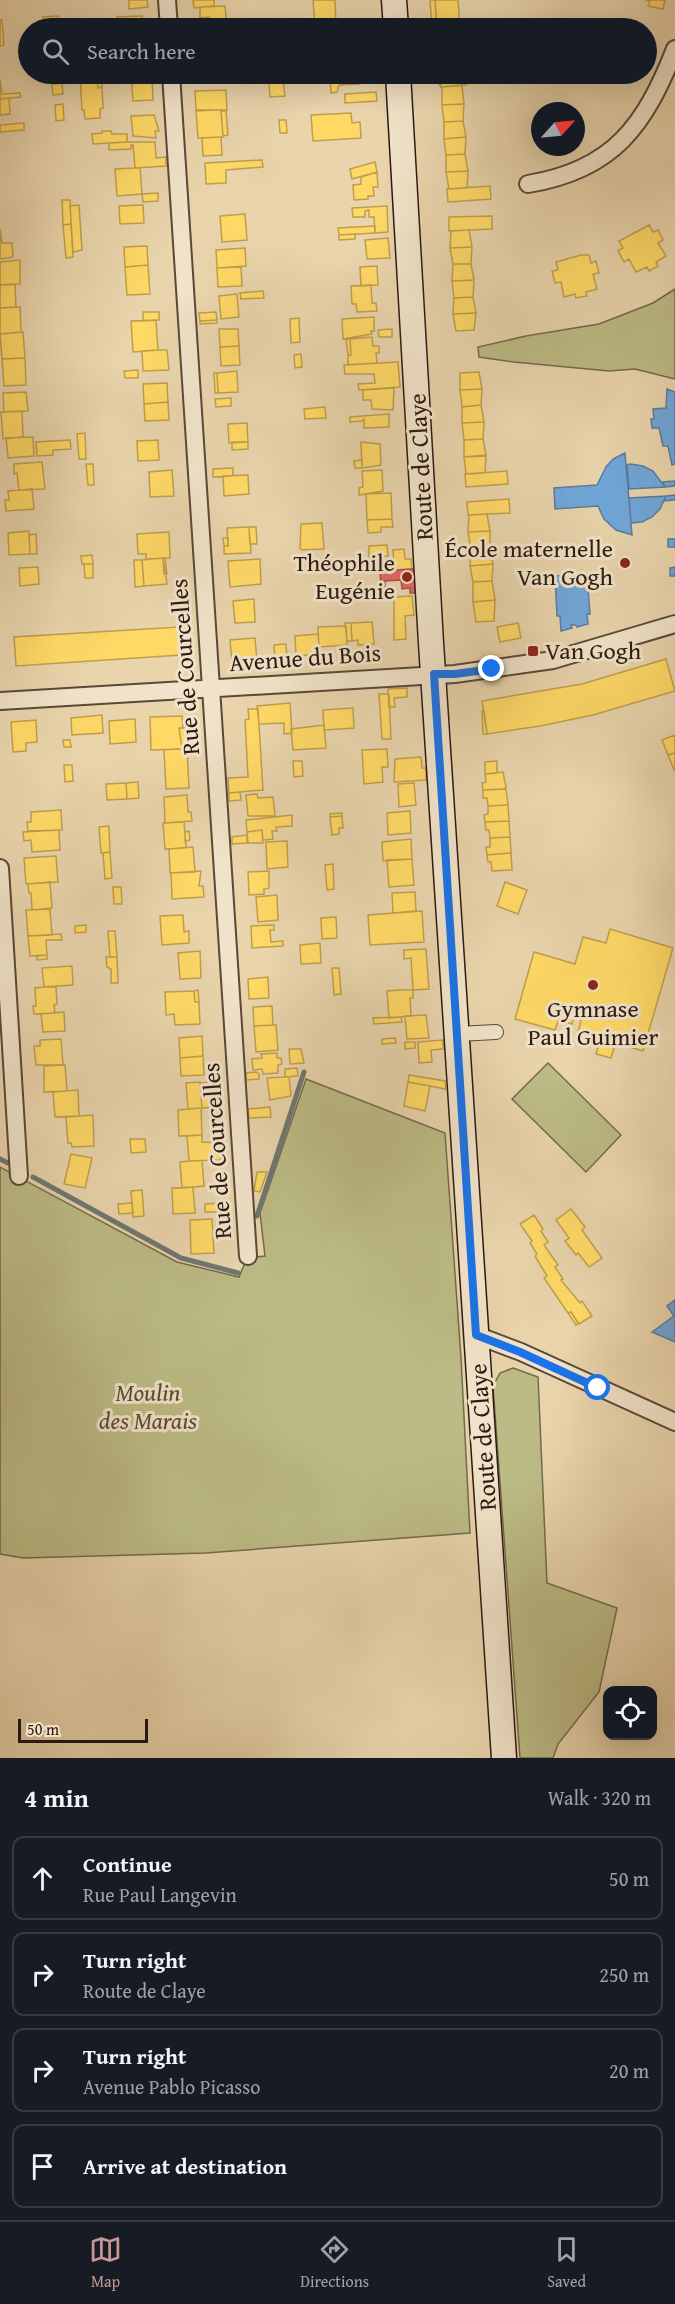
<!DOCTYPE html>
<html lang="en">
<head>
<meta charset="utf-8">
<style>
  body { margin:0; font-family:"Gentium Book Plus",serif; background:#20242c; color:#f1f3f6 }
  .controls { position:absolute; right:18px; bottom:18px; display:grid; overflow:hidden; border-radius:12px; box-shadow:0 6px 24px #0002 }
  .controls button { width:54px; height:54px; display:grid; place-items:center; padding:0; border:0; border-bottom:2px solid #363941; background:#171b24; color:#f1f3f6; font:30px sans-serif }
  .compass { position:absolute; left:531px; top:102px; width:54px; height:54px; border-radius:50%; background:#171b24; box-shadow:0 6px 24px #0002; rotate:63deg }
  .scale { position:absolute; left:18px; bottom:15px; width:130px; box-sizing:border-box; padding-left:6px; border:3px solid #2b1912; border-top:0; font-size:16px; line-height:21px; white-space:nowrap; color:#2b1912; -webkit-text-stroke:4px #f1e3c9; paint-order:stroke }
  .stop { position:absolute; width:18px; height:18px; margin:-14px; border:4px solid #1a73e8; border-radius:50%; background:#fff }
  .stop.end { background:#1a73e8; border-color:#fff; box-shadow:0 2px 6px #0008 }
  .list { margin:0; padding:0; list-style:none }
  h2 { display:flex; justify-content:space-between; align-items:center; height:78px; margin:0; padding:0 24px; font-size:26px }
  h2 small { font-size:20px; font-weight:400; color:#9ea1a6 }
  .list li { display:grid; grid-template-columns:39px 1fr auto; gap:18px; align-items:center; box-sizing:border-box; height:84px; margin:0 12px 12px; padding:0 12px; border:2px solid #363941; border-radius:12px }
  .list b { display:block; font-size:22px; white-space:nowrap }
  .list p { margin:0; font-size:20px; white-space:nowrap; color:#9ea1a6 }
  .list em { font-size:20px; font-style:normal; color:#9ea1a6 }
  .icon { flex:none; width:33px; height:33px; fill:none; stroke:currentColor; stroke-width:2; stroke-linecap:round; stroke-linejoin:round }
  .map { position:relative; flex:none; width:675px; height:1758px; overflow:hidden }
  .search { position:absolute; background:#171b24; box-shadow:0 6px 24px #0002; left:18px; right:18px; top:18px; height:66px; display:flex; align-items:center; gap:15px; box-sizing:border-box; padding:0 21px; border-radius:33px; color:#9ea1a6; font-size:22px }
  .sheet { height:462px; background:#171b24 }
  nav { display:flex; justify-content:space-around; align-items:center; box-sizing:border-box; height:84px; border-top:2px solid #363941; background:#171b24; font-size:16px; color:#9ea1a6 }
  nav a { display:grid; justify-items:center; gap:3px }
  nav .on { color:#c59692 }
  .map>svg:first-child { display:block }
  .green { fill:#bcbb85; stroke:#746a4c; stroke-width:1.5 }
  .homes { fill:#ffd966; stroke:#bf9f4d; stroke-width:1.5 }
  .shops { fill:#e06666; stroke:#aa4f4d; stroke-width:1.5 }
  .schools { fill:#6fa8dc; stroke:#5b7d9f; stroke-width:1.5 }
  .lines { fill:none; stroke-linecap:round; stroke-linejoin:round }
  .stream { stroke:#6e7773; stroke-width:5 }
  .pedestrian-casing { stroke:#5a4838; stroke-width:16 }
  .minor-casing { stroke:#5a4838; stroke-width:20 }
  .secondary-casing { stroke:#2b1912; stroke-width:27 }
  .pedestrian { stroke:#f1e3c9; stroke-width:14 }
  .minor { stroke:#f1e3c9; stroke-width:16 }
  .secondary { stroke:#f1e3c9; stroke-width:24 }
  .route { stroke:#1a73e8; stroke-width:8 }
  .poi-dot { fill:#8f2418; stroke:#f1e3c9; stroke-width:2 }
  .labels { text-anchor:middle; stroke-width:6; stroke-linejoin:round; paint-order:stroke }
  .street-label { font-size:24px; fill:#2b1912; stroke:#f1e3c9 }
  .poi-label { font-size:24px; fill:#2b1912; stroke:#f1e3c9; text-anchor:end }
  .park-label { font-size:24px; font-style:italic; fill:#564a34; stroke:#f1e3c9 }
</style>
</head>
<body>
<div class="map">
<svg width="675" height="1758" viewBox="0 0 675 1758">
  <rect width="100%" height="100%" fill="#e9d4ac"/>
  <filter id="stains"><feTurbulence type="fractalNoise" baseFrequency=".00333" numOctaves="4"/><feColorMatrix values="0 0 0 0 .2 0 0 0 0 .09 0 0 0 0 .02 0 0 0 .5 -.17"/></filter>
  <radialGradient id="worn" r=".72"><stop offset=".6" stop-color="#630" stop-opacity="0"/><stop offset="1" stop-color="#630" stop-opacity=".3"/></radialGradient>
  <!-- green -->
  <path class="green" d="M675 289V379L635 369 609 371 514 362 479 357 478 347 526 336 599 324 653 303Z
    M548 1063 621 1135 586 1172 512 1099Z
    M306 1079 445 1133 461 1358 470 1533 206 1553 23 1558 0 1554V1167L177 1262 239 1277 247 1258 265 1256 260 1213Z
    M513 1368 538 1377 547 1583 617 1608 599 1692 558 1744 553 1758H520L493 1386 500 1373Z"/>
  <!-- homes -->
  <path class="homes" d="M129 0H147L148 7 129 9Z
    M193 0H214V6L194 8Z
    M313 0H335L336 26 315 27Z
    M430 0H435L437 28H432Z
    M435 0H458L460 28H437Z
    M645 0H665L663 9 648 6 650 1Z
    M225 6 227 28H210L209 17 200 18V7Z
    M58 16 59 28H44L43 17Z
    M142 16 143 24H139V28H118L117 17Z
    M0 20H2L4 45 0 46Z
    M56 74H61L63 94 53 95 52 84H57Z
    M96 74H101L102 87 98 88Z
    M96 74 98 88 102 87 103 108 100 109V118L85 119 84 110H82L80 75Z
    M131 74H149L150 77H152L153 100 133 101Z
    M311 74H332V78L311 79Z
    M434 74H440L441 87 436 79Z
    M440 74H467L466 85 441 87Z
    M358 76 359 84 339 85 337 92 331 93 330 78Z
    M0 79 2 94 20 93 21 97 0 99Z
    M283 81 285 96 270 97 269 82Z
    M462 85 464 104 442 105V87Z
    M226 90 227 110H196L195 91Z
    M376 92 377 101 345 103V94Z
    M9 98 10 114 0 115V99Z
    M63 104 64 120 56 121 55 105Z
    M464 104 463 121 444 122 442 105Z
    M214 110H221L223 137 198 138 196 111Z
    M221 111H226L228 135 223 136Z
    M351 113 352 123 360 122 361 138 313 141 311 115Z
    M154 115 159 131H155L156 138 133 136 131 116Z
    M279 120H286L287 133H280Z
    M463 121 466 137 444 139V122Z
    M24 123V130L0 132V125Z
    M102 131H111L112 134H127V142L93 144 92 134 102 133Z
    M221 137 222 155 203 156 202 138Z
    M466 137 465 154 446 155 444 139Z
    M127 142H155L156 158 166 157V166L135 168 133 145H131V149L109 150V143Z
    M465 154 468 171 446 172V155Z
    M262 160 263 167 226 170V183L206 184 205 163Z
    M375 162 377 172 352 179 350 169Z
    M135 168H140L142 194 117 196 115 169Z
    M468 171 467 188 449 189 446 172Z
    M377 172 378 187H373L374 196H368V199L354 200 353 185 361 184V177Z
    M490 186 491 199 448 202 447 189Z
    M158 193V201L143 202 142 194Z
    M62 200H70L71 224 63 225Z
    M79 205 82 250 73 252 70 206Z
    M143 205 144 223 120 224 119 206Z
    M387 206 388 232 375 233 374 217H369V210L365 211V217H353L352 208Z
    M245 214 247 240 222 242 220 216Z
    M492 216V229L449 231V217Z
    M71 224 73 257 66 258 63 225Z
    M649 225 653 232 658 230 663 240 658 243 666 256 656 262 658 266 649 271 647 267 636 272 629 259 624 262 618 251 623 248 619 241Z
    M375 226V233L339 235 338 228Z
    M0 229 2 243H12L13 257 0 259Z
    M469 230 472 247 450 248 451 231Z
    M355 234V239L339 240V235Z
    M388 238 390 258 367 259 365 240Z
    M147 246 148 265 125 267 124 247Z
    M472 247 471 264H453L450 248Z
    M245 248 246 266 217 268 216 250Z
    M581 255H589L591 263 596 261 599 273 593 274 597 289 586 292 587 296 576 298 575 294 564 297 561 282 555 283 552 271 558 270 556 262Z
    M20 260V284L0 285V262Z
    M453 264H471L474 280 452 281Z
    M148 265 150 294 127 295 125 267Z
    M377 266 378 285 361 286 360 267Z
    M241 267 242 286 218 287 217 268Z
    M474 280 473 297 454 298 452 281Z
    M15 284 16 307 0 308V285Z
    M371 285 372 303H376L377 311 357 312 356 304H352L351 286Z
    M263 291 264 298 241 299 240 293Z
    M237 294 239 317 221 319 219 296Z
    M473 297 476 313 453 314 454 298Z
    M20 307 21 332 0 334V308Z
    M143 312H159V320L143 321Z
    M216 312 217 320 200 321 199 313Z
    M476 313 474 330 456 331 453 314Z
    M374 317V331H371L372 334 343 339 342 319Z
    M299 318 300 342 291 343 290 319Z
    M156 320 158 350 133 352 131 321Z
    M217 320V323L200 324V321Z
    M219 329H238L239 346 220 347Z
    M392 329V337H379L378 330Z
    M23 332 25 358 2 359 0 334Z
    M372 337 373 346H379V353H376L377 363 348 365V355H351L350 339Z
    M346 339H350L351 355H348Z
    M239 346 240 365 221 366 220 347Z
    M158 350H167L169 370 143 371 142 351Z
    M301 354 302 367 295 368 294 355Z
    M25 358 26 385 4 386 2 359Z
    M398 362 400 387 359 390 358 384 375 383 374 374H345L344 365Z
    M138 370V378H125L124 371Z
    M237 371 238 392 218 393 217 373Z
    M479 372 482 389 460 390V373Z
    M214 373H217L218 393H215Z
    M167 383 168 402 144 404 143 384Z
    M394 388 393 410 372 409 371 400H363V390Z
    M482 389 481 405 462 407 460 390Z
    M26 392 28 411 4 412 3 393Z
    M231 398V406L216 407 215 399Z
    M168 402 169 420 145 421 144 404Z
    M481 405 484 422 462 423V407Z
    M325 407 326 418 305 419 304 409Z
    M22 411 23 437 3 439 1 412Z
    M389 414V427L364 428V419L362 421 350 422V417Z
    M484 422 483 439 464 440 462 423Z
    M247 423 248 442 229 443 228 424Z
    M85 433 86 459H79L77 434Z
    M33 437 34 456 8 458 6 438Z
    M483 439 486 455 464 457V440Z
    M70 440 71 449 53 450V455L37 456 36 442Z
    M158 440 159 460 138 461 137 441Z
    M232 442H248V449L232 450Z
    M361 442 380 444 381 465 362 468Z
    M486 456 485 473 466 474 464 457Z
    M362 460V468H355L354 461Z
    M42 462 45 489 19 490 17 473 14 474V464Z
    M86 464H93L94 485H88Z
    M233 468V476L213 477V469Z
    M172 470 174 496 150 497 149 472Z
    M382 470 383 491 359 495V488L363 487 362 471Z
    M507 471 508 484 466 487 465 474Z
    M248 475 249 494 224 496 223 476Z
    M32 489 34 509 6 511 5 500H9L8 491Z
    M391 493 392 519 367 520 366 494Z
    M509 499 510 513 468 515 467 502Z
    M487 514 490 531 468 532 469 515Z
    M392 519 393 527H381V532L368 533 367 520Z
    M322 523 324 549 302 550 300 548 301 524Z
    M249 527 251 553 224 554V546H228L227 528Z
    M249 527H256L257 544H250Z
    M29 531 30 554 9 555 8 533Z
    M490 531V548L471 549 468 532Z
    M169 532 170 558 146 559V554H138L137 534Z
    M36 534 37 554H30L29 535Z
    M223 538H228V546H224Z
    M387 545 388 556 369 557V546Z
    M490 548 493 564 470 566 471 549Z
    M404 549 405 559H411L412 569 386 571V566L394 565 393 550Z
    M92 555 93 564H82L81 556Z
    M163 558H165L167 574H164Z
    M163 558 167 584 144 586 142 560Z
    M260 559 261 584 230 587 228 561Z
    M381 559 382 571 370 572 369 560Z
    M134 560H142L144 586 135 587Z
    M84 564H93V578H85Z
    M493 564 492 581 473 582 470 566Z
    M38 567 39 584 20 586 19 568Z
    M492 581 495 600 473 602V582Z
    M412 596 414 615 405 616 406 639 394 640V597Z
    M254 599 255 622 235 623 233 601Z
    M495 600 494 621 476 622 473 602Z
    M372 622 374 644 358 645V640L352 641 351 623Z
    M345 623H351L352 641H347Z
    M518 623 521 638 500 642 497 627Z
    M346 626 347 645 319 647 318 627Z
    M179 627 181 655 16 666 14 637Z
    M318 634 320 654 296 656 295 636Z
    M255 638 257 661 232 663 230 640Z
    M286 644 287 660 275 661 274 645Z
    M666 659 675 691 593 715 540 726 487 734 482 701 582 684Z
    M407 688V697L394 698 395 707H389L388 689Z
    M379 694H389L391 739H382Z
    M290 703 292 733 284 734V723L259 724 257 706Z
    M353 708 354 728 324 730 323 710Z
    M248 709H258L263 790 229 793 228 778 248 777 245 720 249 719Z
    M482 711H484L487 734H483Z
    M102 715 103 733 72 735 71 718Z
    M182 716 183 728H179L182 749 151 750 150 717Z
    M135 719 136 742 110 744 109 721Z
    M36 720 37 742 26 743V751L13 752 11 722Z
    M324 725 326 748 293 750 291 729Z
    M179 728H188L189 748 182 749Z
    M675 735V753L668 755 662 740Z
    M63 740H70L71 747H64Z
    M187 748 189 788 166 789 164 750Z
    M387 749 388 767H382L383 782 364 784 362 750Z
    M675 753V770H674L668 755Z
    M421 757 422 768H426V780L394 782 395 759Z
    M293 761H302L303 776 294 777Z
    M497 761V773L485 774V762Z
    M64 765H72L73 781 65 782Z
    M503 772 506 787 504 789 483 790 482 783 486 782 485 774Z
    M138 782 139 798 127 799 126 783Z
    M126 783 127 799 107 800 106 784Z
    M414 783 416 805 399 807 398 784Z
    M506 789 508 805 488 806 487 798H483V790Z
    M240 792 241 800 229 801V793Z
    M257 794 258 798 273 797 275 816H248L246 795Z
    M187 795 188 812H191L192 821 165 823 164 797Z
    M508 805 509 821 485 822 484 815 488 814V806Z
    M61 810 62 830 28 831 27 822H31V812Z
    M410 811 411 833 388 835 387 813Z
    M342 813V816L330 817V814Z
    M292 815V826L276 827 277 831H272L273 839 263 840 262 830 247 832 246 820Z
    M342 816 343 828H339V834L332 835 330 817Z
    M509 821 510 837 490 838 489 830H486L485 822Z
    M184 822 186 848 165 849 163 823Z
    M109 826 110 852 101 853 99 827Z
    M59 830 60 850 32 852 31 840 24 841 23 832Z
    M262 830 263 843H248L247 832Z
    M189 831 190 840 185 841V832Z
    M247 835V843L232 844V837Z
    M510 837 511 853 487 855 486 847H490V838Z
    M411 839 412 859 383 861 382 842Z
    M287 841 288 867 267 869 266 842Z
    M193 847 195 872 170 873 169 849Z
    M110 852 112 878 105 879 103 853Z
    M511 853 512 870 492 871 491 862H488L487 855Z
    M56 856 58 882 26 884 24 858Z
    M412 859 414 885 389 887 387 860Z
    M333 864 334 889 327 890 325 865Z
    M201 871 199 886H203L204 897 172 899 171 873Z
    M269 871V888L264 889V894L249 895 248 872Z
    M50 882 52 908 32 910 31 893H29L28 884Z
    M505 882 527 890 518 914 497 906Z
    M113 887H121L122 904H114Z
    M415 892 416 911 393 913 392 893Z
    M277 895 278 920 258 922 256 897Z
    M50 909 52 935 28 936 26 910Z
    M422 911 424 942 370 945 368 915Z
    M183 915 184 932 189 931V943L162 945 160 916Z
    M336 917 337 938 322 939 321 918Z
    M86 925V932L75 933V926Z
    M274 925V930H270L271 942 283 941V946L252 948 251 926Z
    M610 929 673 948 643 1051 578 1032 583 1013 563 1007 555 1030 515 1019 534 952 575 964 583 937 606 943Z
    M108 931H115L117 957H110Z
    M61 934 62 940H46L47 955 30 956 28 936Z
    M320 943 321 963 301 964 300 945Z
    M426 949 429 989 413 990 411 958 404 959V950Z
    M200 951 201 978 180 979 178 953Z
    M47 955V959L37 960V956Z
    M106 957H117L118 983H111V969L107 967Z
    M72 966 73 985 44 987 42 968Z
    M332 968H339L341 994 334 995Z
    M268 977 269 998 249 999 248 979Z
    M44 987H56L57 1004 54 1005 55 1013 34 1014 33 1006H36L35 988Z
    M198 990 199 1002H195L194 991Z
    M400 990H413V998H410L411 1016 389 1018 387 991Z
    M194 991 195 1002H199L200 1024 175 1025 174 1014 166 1015 165 992Z
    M272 1006 273 1025 254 1026 253 1007Z
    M566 1010 575 1012 572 1024 563 1021Z
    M64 1012 65 1031 43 1032 41 1014Z
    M426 1015 429 1038 407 1039 405 1016Z
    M401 1017 402 1022 374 1024 373 1018Z
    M273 1025H276L278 1050 256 1052 254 1026Z
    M202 1036 203 1056 180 1058 179 1038Z
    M395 1038 396 1043 382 1044V1039Z
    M61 1039 63 1065H36L34 1046H40V1040Z
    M443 1040V1049L431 1050 432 1062 419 1063 418 1042Z
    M405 1042H415V1048L405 1049Z
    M599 1043 614 1048 611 1058 596 1054Z
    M289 1049H301L304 1063 290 1064Z
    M277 1053V1058H281L282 1064 278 1065V1073L263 1074 262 1069 253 1070 252 1059 262 1058 261 1054Z
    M203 1056 204 1075 181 1076 180 1058Z
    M65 1065 67 1091 44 1092V1066Z
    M297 1068 298 1076 285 1077V1069Z
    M256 1072 259 1074V1079L246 1080V1073Z
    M409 1075 445 1081 446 1089 408 1082Z
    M285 1077H289L291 1096 270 1100 267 1078Z
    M200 1082 202 1108 188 1109 186 1083Z
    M219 1082 220 1107 202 1108 200 1083Z
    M408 1082 430 1086 425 1111 404 1106Z
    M78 1090 79 1116 55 1117 53 1092Z
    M270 1107 271 1117 249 1118 248 1109Z
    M201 1108 202 1135 179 1136 178 1110Z
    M93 1115 94 1146 72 1147 71 1143H68L66 1117Z
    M202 1135V1142L220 1143 221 1160 189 1161 187 1136Z
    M130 1139H145L146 1152 131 1153Z
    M71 1154 92 1158 85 1188 64 1184Z
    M189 1161H202L204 1186 182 1188 180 1162Z
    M257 1172H267L260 1192 254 1191Z
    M193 1187 195 1213 173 1214 172 1188Z
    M142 1190 144 1216 133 1217 131 1191Z
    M132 1203 133 1213 119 1214 118 1204Z
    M220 1203 221 1212H205V1204Z
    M571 1209 585 1227 582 1230 602 1258 589 1267 578 1253 576 1255 565 1241 569 1238 556 1220Z
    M534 1215 543 1229 541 1231 548 1242 544 1245 558 1265 555 1267 563 1279 561 1280 580 1303 582 1301 592 1316 579 1324 571 1312 568 1313 544 1278 547 1276 535 1256 537 1254 530 1243 532 1241 520 1224Z
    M212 1219 214 1253 191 1254 190 1220Z
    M571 1312 578 1323 576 1325 568 1313Z"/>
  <!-- shops -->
  <path class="shops" d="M412 569H414L415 593H410V588L402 589 401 580 385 581V587L381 588 380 571Z"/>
  <!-- schools -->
  <path class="schools" d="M667 389 675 392V464L672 465 668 446H663L659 428H652L651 419H654L653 409 666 408Z
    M625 453 632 535 616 530 604 519 598 506 555 509 554 488 597 485 606 467 613 459Z
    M630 464 643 466 653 471 665 487 629 489 627 465Z
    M675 481V486L665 487 663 482Z
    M675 495V500L664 501 666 496Z
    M666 496 660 509 652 517 642 522 631 523 629 498Z
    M668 539H675V547H668Z
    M675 567V576H670V568Z
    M587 574 590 614H587L588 624 577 627 576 625H571L572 628 561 631 560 616H557L555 576Z
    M675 1300V1342L652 1332 674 1316 667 1306Z"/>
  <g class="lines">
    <!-- stream -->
    <path class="stream" d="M0 1159 8 1163
      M33 1177 181 1258 238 1273
      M257 1216 304 1072"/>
    <defs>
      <path id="pedestrian" d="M458 1034 496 1032"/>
      <path id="minor" d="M167 0 169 28
        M171 74 248 1256
        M528 184C614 170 645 125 675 49
        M0 701 455 674 553 660 675 624
        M0 868 19 1176
        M476 1335 521 1352 675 1422"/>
      <path id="secondary" d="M394 0 396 28
        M398 74 431 643 504 1758"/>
    </defs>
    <!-- pedestrian casing -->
    <use href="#pedestrian" class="pedestrian-casing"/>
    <!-- minor casing -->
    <use href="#minor" class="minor-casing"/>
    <!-- secondary casing -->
    <use href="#secondary" class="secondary-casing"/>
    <!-- pedestrian -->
    <use href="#pedestrian" class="pedestrian"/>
    <!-- minor -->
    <use href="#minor" class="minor"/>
    <!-- secondary -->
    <use href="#secondary" class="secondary"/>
  </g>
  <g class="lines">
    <!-- route -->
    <path class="route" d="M492 669 455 674H434L476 1335 520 1352 598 1388"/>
  </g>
  <!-- markers -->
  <g class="poi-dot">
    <circle cx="625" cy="563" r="6"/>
    <circle cx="407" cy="577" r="6"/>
    <rect x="527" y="645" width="12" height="12" rx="3"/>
    <circle cx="593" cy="985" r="6"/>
  </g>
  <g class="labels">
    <!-- street labels -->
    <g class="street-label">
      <text transform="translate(421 467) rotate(-93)" y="8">Route de Claye</text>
      <text transform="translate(305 658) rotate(-4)" y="8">Avenue du Bois</text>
      <text transform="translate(185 667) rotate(-94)" y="8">Rue de Courcelles</text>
      <text transform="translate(217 1151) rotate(-94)" y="8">Rue de Courcelles</text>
      <text transform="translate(483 1437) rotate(-94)" y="8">Route de Claye</text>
    </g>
    <!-- poi labels -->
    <g class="poi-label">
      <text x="613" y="557">École maternelle<tspan x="613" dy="28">Van Gogh</tspan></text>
      <text x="395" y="571">Théophile<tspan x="395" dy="28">Eugénie</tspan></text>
      <text x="545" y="659" text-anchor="start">Van Gogh</text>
      <text x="593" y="1017" text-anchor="middle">Gymnase<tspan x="593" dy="28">Paul Guimier</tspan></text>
    </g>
    <!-- park labels -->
    <g class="park-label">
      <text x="148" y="1401">Moulin<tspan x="148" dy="28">des Marais</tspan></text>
    </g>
  </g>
  <rect width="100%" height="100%" filter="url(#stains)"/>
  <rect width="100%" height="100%" fill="url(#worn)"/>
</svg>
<div class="controls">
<button><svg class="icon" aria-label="locate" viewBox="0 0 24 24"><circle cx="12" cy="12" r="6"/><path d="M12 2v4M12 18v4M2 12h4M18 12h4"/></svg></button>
</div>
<svg class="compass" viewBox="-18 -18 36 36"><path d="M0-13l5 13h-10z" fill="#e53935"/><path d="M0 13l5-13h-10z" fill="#9ea1a6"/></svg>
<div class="scale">50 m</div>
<div class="stop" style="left:598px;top:1388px"></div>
<div class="stop end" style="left:492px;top:669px"></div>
<div class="search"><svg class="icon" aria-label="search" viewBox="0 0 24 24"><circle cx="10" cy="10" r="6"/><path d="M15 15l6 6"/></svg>Search here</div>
</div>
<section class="sheet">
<h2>4 min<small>Walk · 320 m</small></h2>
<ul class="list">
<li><svg class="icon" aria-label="ahead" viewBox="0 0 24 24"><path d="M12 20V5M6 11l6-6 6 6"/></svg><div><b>Continue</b><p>Rue Paul Langevin</p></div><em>50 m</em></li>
<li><svg class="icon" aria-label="right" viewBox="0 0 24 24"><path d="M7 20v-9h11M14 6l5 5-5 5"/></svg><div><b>Turn right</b><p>Route de Claye</p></div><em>250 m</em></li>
<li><svg class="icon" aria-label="right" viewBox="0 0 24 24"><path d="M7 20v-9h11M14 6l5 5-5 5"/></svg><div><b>Turn right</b><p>Avenue Pablo Picasso</p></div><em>20 m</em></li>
<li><svg class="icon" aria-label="arrive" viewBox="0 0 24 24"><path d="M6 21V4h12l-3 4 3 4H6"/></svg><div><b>Arrive at destination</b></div></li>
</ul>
</section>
<nav>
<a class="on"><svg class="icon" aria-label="map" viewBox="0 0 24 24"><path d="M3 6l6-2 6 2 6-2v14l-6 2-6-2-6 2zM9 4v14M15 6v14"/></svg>Map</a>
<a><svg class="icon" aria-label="directions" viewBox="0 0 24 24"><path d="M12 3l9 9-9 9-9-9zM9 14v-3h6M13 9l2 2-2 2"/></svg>Directions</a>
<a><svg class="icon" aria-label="saved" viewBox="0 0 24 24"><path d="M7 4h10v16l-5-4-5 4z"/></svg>Saved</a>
</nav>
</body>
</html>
